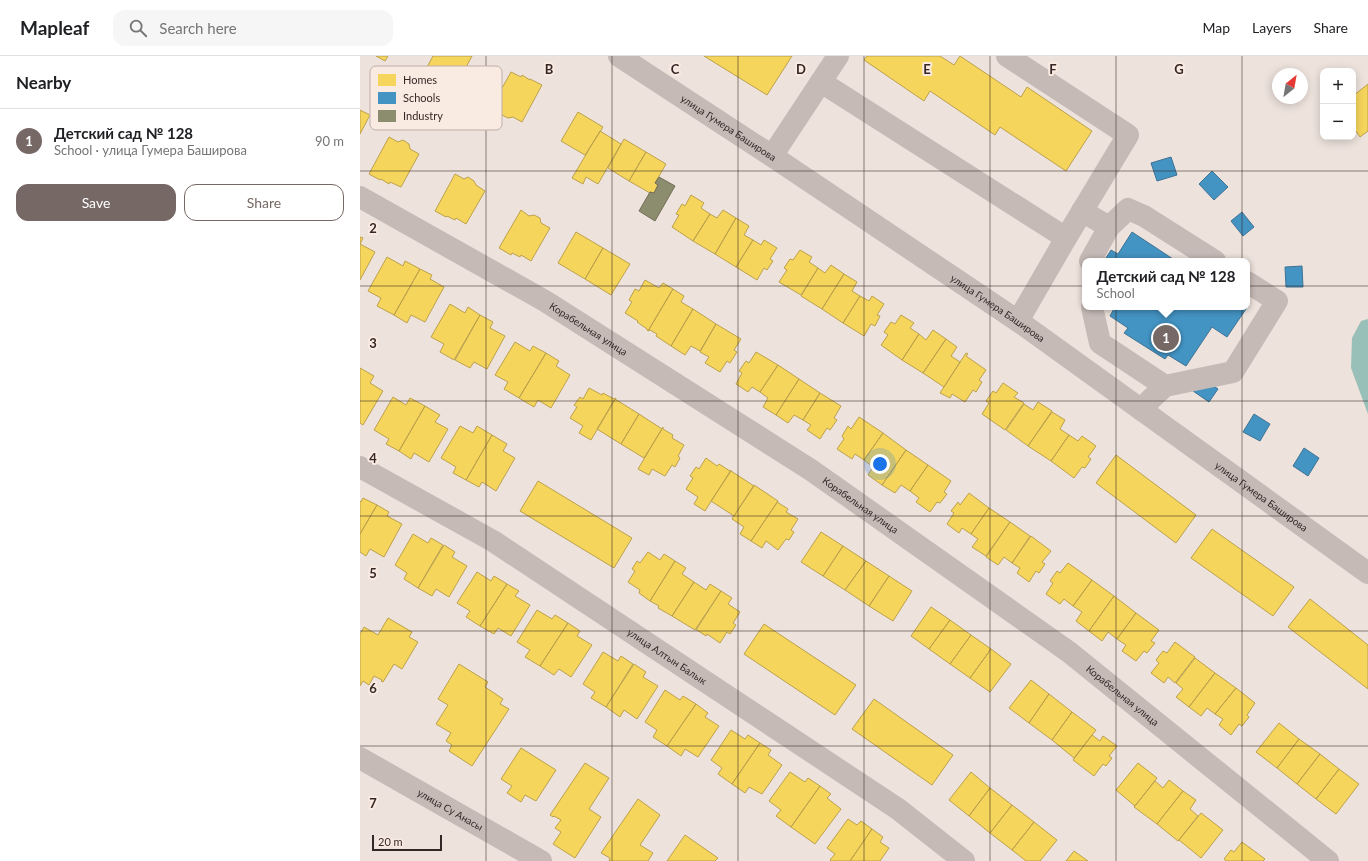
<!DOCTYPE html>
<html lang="en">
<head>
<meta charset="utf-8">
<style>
  body { margin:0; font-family:Lato,sans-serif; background:#f6f6f6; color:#202124 }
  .controls { position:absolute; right:12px; top:12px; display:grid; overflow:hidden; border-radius:8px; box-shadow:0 2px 10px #0003 }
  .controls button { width:36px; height:36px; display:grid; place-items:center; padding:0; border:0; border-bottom:1px solid #e0e0e0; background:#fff; color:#202124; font:20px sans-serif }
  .compass { position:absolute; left:912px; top:12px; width:36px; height:36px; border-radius:50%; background:#fff; box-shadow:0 2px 10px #0003; rotate:31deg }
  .scale { position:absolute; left:12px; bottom:10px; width:70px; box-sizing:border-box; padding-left:4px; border:2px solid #352725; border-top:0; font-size:11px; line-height:14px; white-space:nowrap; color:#352725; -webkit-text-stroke:3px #faebe2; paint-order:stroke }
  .you { position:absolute; left:520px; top:408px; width:14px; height:14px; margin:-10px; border:3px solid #fff; border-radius:50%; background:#1a73e8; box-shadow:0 0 0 6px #1a73e833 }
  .badge { display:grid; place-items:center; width:26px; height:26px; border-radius:50%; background:#756865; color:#fff; font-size:13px; font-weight:700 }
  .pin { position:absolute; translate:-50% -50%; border:2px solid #fff; box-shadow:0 1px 4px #0006 }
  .popup { position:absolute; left:722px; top:202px; width:168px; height:52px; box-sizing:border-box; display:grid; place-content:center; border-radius:8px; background:#fff; filter:drop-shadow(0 1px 3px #0005); font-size:13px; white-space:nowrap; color:#757577 }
  .popup b { font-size:15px; color:#202124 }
  .popup::after { content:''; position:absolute; left:50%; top:100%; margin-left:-8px; border:8px solid transparent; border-top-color:#fff }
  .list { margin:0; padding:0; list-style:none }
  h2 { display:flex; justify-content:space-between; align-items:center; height:52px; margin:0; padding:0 16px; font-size:17px }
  h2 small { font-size:13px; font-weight:400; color:#757577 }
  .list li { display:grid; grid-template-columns:26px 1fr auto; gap:12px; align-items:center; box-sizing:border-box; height:64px; padding:0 16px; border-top:1px solid #e0e0e0 }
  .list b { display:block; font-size:15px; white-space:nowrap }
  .list p { margin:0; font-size:13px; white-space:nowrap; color:#757577 }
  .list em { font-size:13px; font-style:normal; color:#757577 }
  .actions { display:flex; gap:8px; padding:12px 16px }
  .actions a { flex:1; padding:9px 0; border:1px solid #756865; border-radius:12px; text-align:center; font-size:14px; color:#756865 }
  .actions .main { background:#756865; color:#fff }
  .icon { flex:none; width:22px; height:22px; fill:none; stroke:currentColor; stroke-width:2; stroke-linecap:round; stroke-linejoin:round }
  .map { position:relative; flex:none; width:1008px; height:805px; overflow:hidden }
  header { display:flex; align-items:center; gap:24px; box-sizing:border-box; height:56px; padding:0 20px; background:#fff; border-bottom:1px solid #e0e0e0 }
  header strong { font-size:19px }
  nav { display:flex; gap:22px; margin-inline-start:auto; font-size:14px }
  .search { width:280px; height:36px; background:#f6f6f6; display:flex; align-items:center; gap:10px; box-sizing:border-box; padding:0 14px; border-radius:12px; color:#757577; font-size:15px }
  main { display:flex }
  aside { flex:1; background:#fff }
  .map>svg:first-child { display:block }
  .water { fill:#98c0b8 }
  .homes { fill:#f6d55c; stroke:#bca14c }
  .schools { fill:#4393c3; stroke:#3f7394 }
  .industry { fill:#8c8c6e; stroke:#726e58 }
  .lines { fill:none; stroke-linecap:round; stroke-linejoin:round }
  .minor { stroke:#c5bab6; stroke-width:22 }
  .grid { fill:none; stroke:#352725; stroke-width:1; stroke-opacity:0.55 }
  .labels { text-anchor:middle; stroke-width:4; stroke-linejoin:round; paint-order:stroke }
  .street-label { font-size:10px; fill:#352725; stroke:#faebe2 }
  .key { fill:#faebe2; stroke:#bfb0a9; stroke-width:1 }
  .key-label { font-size:11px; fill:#352725 }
  .grid-label { font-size:13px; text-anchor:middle; font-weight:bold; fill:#352725; stroke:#faebe2; stroke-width:4; stroke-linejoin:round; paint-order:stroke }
</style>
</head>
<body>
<header>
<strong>Mapleaf</strong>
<div class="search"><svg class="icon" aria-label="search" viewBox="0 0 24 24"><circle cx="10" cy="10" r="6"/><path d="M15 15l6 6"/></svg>Search here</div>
<nav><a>Map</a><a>Layers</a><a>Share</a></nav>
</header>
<main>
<aside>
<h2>Nearby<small></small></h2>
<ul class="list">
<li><span class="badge">1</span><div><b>Детский сад № 128</b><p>School · улица Гумера Баширова</p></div><em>90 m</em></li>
</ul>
<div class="actions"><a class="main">Save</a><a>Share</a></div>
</aside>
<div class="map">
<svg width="1008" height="805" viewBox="0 0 1008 805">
  <rect width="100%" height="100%" fill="#ede2dc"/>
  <!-- water -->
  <path class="water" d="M1008 263V358L991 312 992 282 1001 265Z"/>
  <!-- homes -->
  <path class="homes" d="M16 0H28L25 5Z
    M73 0H112L96 30 87 25 83 26 76 22 75 18 66 13Z
    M344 0H432L407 39Z
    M507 0H580L594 9 600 0 661 41 667 31 732 75 706 115 640 71 635 79 570 35 564 45 504 4Z
    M151 16 161 21 162 19 170 24V23L182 29 162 66 153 61 148 62 142 59 141 55 132 50Z
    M1008 28V75L1000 81 993 71V40Z
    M0 54 10 59 0 78Z
    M218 56 243 71 225 99 201 85Z
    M240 75 261 88 238 128 226 121 223 128 212 122Z
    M29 81 38 86 43 84 49 88 50 93 59 98 41 131 30 126 29 128 21 123 20 124 9 118Z
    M264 83 286 96 269 125 248 112Z
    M286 96 306 108 295 127 298 129 294 137 290 136V137L269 125Z
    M95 118 104 123 108 121 114 125 116 129 125 135 106 168 96 162 95 164 87 160 86 161 75 155Z
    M331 139 344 147 341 152 350 158 333 185 312 171 319 159 316 158 322 148 325 150Z
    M161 154 169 160 174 159 180 162 181 167 190 172 171 205 161 199 160 201 152 197 151 199 139 192Z
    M363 154 376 162 355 198 333 185 350 158 357 162Z
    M376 162 389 170 384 179 393 184 376 211 355 198Z
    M216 176 243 192 225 223 198 207Z
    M0 181 3 182 0 188 15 196 0 224Z
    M393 184 401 189 404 184 417 192 410 203 413 205 407 214 404 212 397 224 376 211Z
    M243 192 270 208 251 239 225 223Z
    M440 194 452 201 449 206 458 212 441 239 419 226 427 214 424 212 430 203 433 204Z
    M27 201 43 210 45 205 60 213 34 259 17 250 21 242 8 235Z
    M471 209 484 218 462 253 441 240 458 212 465 217Z
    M60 213 72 219 70 223 84 231 65 266 51 259 47 267 34 259Z
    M484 218 497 226 492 235 500 240 483 267 462 253Z
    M285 224 299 232 303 227 313 233 288 275 287 274V273L277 266 278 265 265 257 272 246 269 244 275 233 279 235Z
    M313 233 324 240 321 246 333 253 311 290 296 280 297 278 290 274 288 275Z
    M500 240 509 245 512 240 524 248 517 259 520 260 515 270 511 268 504 280 483 267Z
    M90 248 105 257 108 251 120 259 94 304 80 296 84 288 71 281Z
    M333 253 356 268 340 295 331 290 325 299 311 290Z
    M120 259 133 266 130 272 145 280 127 313 114 306 110 312 95 304Z
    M541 259 554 267 550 272 559 278 542 304 521 289 528 279 524 276 531 266 535 268Z
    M356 268 381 283 374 294 377 296 370 307 367 305 360 316 345 307 349 301 340 296Z
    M573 274 586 283 563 317 542 304 559 278 566 284Z
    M586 283 597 291 591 300 600 306 584 331 563 317Z
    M155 286 170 295 173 290 186 297 159 342 144 333 148 326 135 319Z
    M396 296 418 309 400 336 392 331 388 336 376 328 382 317 379 315 386 305 389 307Z
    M186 297 199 305 196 310 210 319 191 352 178 344 174 351 159 342Z
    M606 297 608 298 606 300 626 314 619 324 622 326 616 336 613 334 605 346 592 338 590 342 580 337Z
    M418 309 439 323 416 359 403 351 408 342 400 336Z
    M0 312 14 320 10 327 23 335 3 369 0 367Z
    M439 323 460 337 443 364 434 359 428 367 416 359Z
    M643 327 658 337 654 341 664 347 645 374 622 358 629 347 626 345 633 335 636 337Z
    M229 332 242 339 243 337 254 343 256 342 231 384 219 377 223 370 210 362 217 351 214 349 220 341 223 343Z
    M460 337 481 350 474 362 477 364 470 374 467 372 460 383 447 374 451 369 443 364Z
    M33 341 46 349 50 342 65 350 39 395 26 388 29 383 14 374Z
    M255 343 279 358 261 388 237 373Z
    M678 346 692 355 668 390 646 374 664 348 673 354Z
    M65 350 80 359 75 366 88 373 69 406 54 397 51 403 39 395Z
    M692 356 705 364 700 373 709 379 691 405 668 390Z
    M279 358 302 373 284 402 261 388Z
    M499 361 523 377 504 404 495 398 492 403 477 393 484 383 482 380 488 370 491 373Z
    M100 370 113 377 117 370 132 379 106 424 93 417 96 411 81 402Z
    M303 371V373L313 379 312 382 324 389 318 400 320 402 315 411 312 409 305 420 292 413 289 419 278 413Z
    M523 377 546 394 522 429 508 419 513 411 504 404Z
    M132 379 147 388 143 395 155 402 136 435 122 426 119 431 106 424Z
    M709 379 718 385 722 380 736 390 728 401 731 403 725 412 722 411 714 422 691 405Z
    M546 394 568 409 550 435 541 429 535 437 522 429Z
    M756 399 836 459 816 487 736 427Z
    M346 402 357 410 359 408 370 415 371 414 345 455 334 448 338 441 326 433 333 422 330 420 336 411 339 413Z
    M568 409 591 425 584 436 587 438 580 447 577 446 570 456 556 446 559 442 550 435Z
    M371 415 394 430 374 460 351 445Z
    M178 425 272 482 254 512 160 455Z
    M394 429 418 445 391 485 380 478 384 471 372 463Z
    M609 437 629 452 611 478 602 472 599 477 587 468 594 457 591 455 598 446 600 449Z
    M3 442 17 449 0 478V445L1 446Z
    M418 445 417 446 428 453 426 456 438 463 431 474 434 476 429 484 426 483 418 494 406 485 402 492 391 485Z
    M17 449 29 456 27 460 42 468 24 501 10 493 6 500 0 496V478Z
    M629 452 650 466 626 500 612 491 618 483 611 478Z
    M650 466 670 480 652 507 644 501 638 509 626 501Z
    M852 473 934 531 913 560 831 502Z
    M461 476 483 490 463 520 441 506Z
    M53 478 68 487 71 482 83 489 58 532 44 523 47 517 35 509Z
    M671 480 691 495 682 506 685 508 679 517 676 515 669 526 657 517 660 512 652 507Z
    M84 489 95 496 92 501 107 510 89 541 76 533 72 540 58 532Z
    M483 490 506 505 485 534 463 520Z
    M288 496 300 504 304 498 315 505 290 545 279 537 280 534 268 526 275 515 272 513 277 505 280 507Z
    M315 505 326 512 322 518 334 526 312 560 298 552 299 550 290 545Z
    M506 505 529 520 509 550 485 534Z
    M708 507 732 524 713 550 704 543 700 548 686 538 693 527 690 525 697 515 700 517Z
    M117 516 131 525 134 520 147 528 120 570 106 561 110 555 97 547Z
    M529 520 552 535 533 565 509 550Z
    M732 524 754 540 729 575 716 565 722 556 713 550Z
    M334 526 346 534 350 528 361 535 335 574 312 560Z
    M147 528 159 535 155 540 170 549 151 580 138 572 134 578 120 570Z
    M361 535 372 542 368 548 380 556 373 567 376 569 370 578 367 576 360 587 347 578 346 580 337 574H336Z
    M754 540 776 557 757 583 748 576 742 585 729 575Z
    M950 543 1008 589V633L928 571Z
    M571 551 590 564 569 593 551 580Z
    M177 554 192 563 195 559 208 567 180 610 165 601 170 594 157 586Z
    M776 557 799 574 791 585 795 587 787 597 784 595 776 605 762 595 766 589 757 583Z
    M28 562 52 576 49 581 58 586 42 613 34 608 23 626 21 625 22 624 14 620 9 629 3 625 0 630V578L4 571 18 579Z
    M590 564 611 579 590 608 569 593Z
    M208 567 220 575 217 580 232 589 211 621 199 613 194 619 180 610Z
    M404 568 496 629 475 659 384 598Z
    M611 579 631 593 610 622 590 608Z
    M815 586 835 601 815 627 808 621 804 627 791 617 799 607 796 604 803 595 807 597Z
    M631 593 651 608 630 636 610 622Z
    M243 596 258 605 261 600 273 608 246 651 231 642 235 636 223 628Z
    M835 602 855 617 829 651 816 641 823 633 816 627Z
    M99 608 128 626 125 631 143 643 140 648 149 653 112 710 89 695 92 689 86 685 91 677 76 668 88 649 78 643Z
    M274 608 286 616 283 621 298 630 277 663 264 654 260 661 246 651Z
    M855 617 876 632 855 658 847 652 841 660 829 651Z
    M671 624 689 638 669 667 649 652Z
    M876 632 895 647 887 659 889 661 882 670 879 668 871 679 859 669 863 663 855 658Z
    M305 634 320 644 323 640 336 648 307 690 293 681 297 674 285 666Z
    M689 638 712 656 692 684 669 667Z
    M514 643 593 699 572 729 492 673Z
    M336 648 348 657 345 661 359 670 338 701 325 693 321 700 307 690Z
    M712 656 736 674 714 702 692 684Z
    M919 667 939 683 917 712 896 696Z
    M371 674 385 683 388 679 400 687 372 728 358 718 362 712 351 704Z
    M732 679 740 685 743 680 757 690 749 700 752 702 746 710 743 708 734 720 713 704Z
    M939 683 960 698 937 728 917 712Z
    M400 687 411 694 408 699 422 709 402 738 389 731 385 737 372 728Z
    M161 692 196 714 176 745 165 739 161 746 147 737 152 730 141 723Z
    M960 698 979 713 956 743 937 728Z
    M225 707 249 722 229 753 241 761 215 802 193 788 201 776 195 772 201 764 194 760 193 761 190 759Z
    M778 707 797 722 775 750 756 734Z
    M979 713 999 728 976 758 956 743Z
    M430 716 445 726 448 722 460 730 431 771 416 760 421 754 409 745Z
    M611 716 630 732 609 760 589 744Z
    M809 724 823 735 797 768 774 751 795 725 803 732Z
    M460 730 471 738 467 742 481 753 455 788 431 771Z
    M630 732 652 749 630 777 609 760Z
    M823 735 836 744 830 753 838 760 818 785 797 768Z
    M278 743 300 759 280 789 293 797 288 805H249L250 802 241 797Z
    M652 749 674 766 652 794 630 777Z
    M841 757 863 774 841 802 819 784Z
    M488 763 497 769 501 765 512 773 490 805H471L470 804 475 798 467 792Z
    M674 766 697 784 680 805H666L652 794Z
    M512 773 523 781 520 786 529 792 520 805H490Z
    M325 779 358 802 355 805H307Z
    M882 786 905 803 903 805H866L864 803 871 794 874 796Z
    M714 795 728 805H706Z"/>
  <!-- schools -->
  <path class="schools" d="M811 101 817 119 797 125 791 107Z
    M852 115 868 131 854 144 839 128Z
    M882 156 894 171 883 180 871 165Z
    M772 176 816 205H744L751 194 758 198Z
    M942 210 943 231H926L925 211Z
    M887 249 888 250 867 281 852 271 826 310 808 299 805 303 764 277 768 272 750 260 755 251H887Z
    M842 322 858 333 849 346 833 335Z
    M894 358 910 368 900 385 883 376Z
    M944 392 959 402 948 420 933 410Z"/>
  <!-- industry -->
  <path class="industry" d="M299 121 315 130 295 165 279 155 290 136 294 137 298 129 295 127Z"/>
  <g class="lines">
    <!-- minor -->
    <g class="minor">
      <path id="s1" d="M259 0 412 100 658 265 1008 517"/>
      <path d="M647 0 768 79 706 182 658 265"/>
      <path d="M461 26 706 182"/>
      <path d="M412 100 478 0"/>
      <path id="s2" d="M0 141 185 245 451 414 709 596 968 805"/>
      <path d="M722 155 749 171 768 153 784 160 855 205"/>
      <path d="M730 205 749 171"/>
      <path d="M732 251 740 287 805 330"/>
      <path d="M783 355 790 344 805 330 873 316 917 245 887 226"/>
      <path id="s3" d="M0 411 133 485 538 753 604 805"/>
      <path id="s4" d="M0 702 181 805"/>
    </g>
  </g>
  <!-- grid -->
  <path class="grid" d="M126 0V805M252 0V805M378 0V805M504 0V805M630 0V805M756 0V805M882 0V805M0 115H1008M0 230H1008M0 345H1008M0 460H1008M0 575H1008M0 690H1008"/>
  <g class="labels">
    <!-- street labels -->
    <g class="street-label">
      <text dy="4" stroke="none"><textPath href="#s1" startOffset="131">улица Гумера Баширова</textPath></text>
      <text dy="4" stroke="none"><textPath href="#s1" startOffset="455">улица Гумера Баширова</textPath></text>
      <text dy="4" stroke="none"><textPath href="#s2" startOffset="264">Корабельная улица</textPath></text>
      <text dy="4" stroke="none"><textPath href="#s1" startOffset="779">улица Гумера Баширова</textPath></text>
      <text dy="4" stroke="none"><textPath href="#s2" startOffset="588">Корабельная улица</textPath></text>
      <text dy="4" stroke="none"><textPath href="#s3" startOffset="361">улица Алтын Балык</textPath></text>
      <text dy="4" stroke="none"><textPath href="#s2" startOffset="912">Корабельная улица</textPath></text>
      <text dy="4" stroke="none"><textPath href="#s4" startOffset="104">улица Су Анасы</textPath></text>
    </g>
  </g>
  <!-- legend -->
  <rect x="10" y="10" width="132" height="64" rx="6" class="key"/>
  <rect x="18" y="18" width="18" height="12" fill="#f6d55c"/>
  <rect x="18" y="36" width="18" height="12" fill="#4393c3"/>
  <rect x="18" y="54" width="18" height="12" fill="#8c8c6e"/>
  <g class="key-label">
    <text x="43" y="28">Homes</text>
    <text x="43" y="46">Schools</text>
    <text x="43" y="64">Industry</text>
  </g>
  <g class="grid-label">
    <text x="189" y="18">B</text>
    <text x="315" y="18">C</text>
    <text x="441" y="18">D</text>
    <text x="567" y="18">E</text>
    <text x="693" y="18">F</text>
    <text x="819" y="18">G</text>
    <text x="13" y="177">2</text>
    <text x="13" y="292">3</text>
    <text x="13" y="407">4</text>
    <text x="13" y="522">5</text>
    <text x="13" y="637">6</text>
    <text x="13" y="752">7</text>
  </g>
</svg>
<div class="controls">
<button>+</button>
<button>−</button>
</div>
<svg class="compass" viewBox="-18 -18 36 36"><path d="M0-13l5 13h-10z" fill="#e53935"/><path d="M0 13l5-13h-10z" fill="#757577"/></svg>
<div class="scale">20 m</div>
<div class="you"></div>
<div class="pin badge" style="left:806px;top:282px">1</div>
<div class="popup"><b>Детский сад № 128</b>School</div>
</div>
</main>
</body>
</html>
